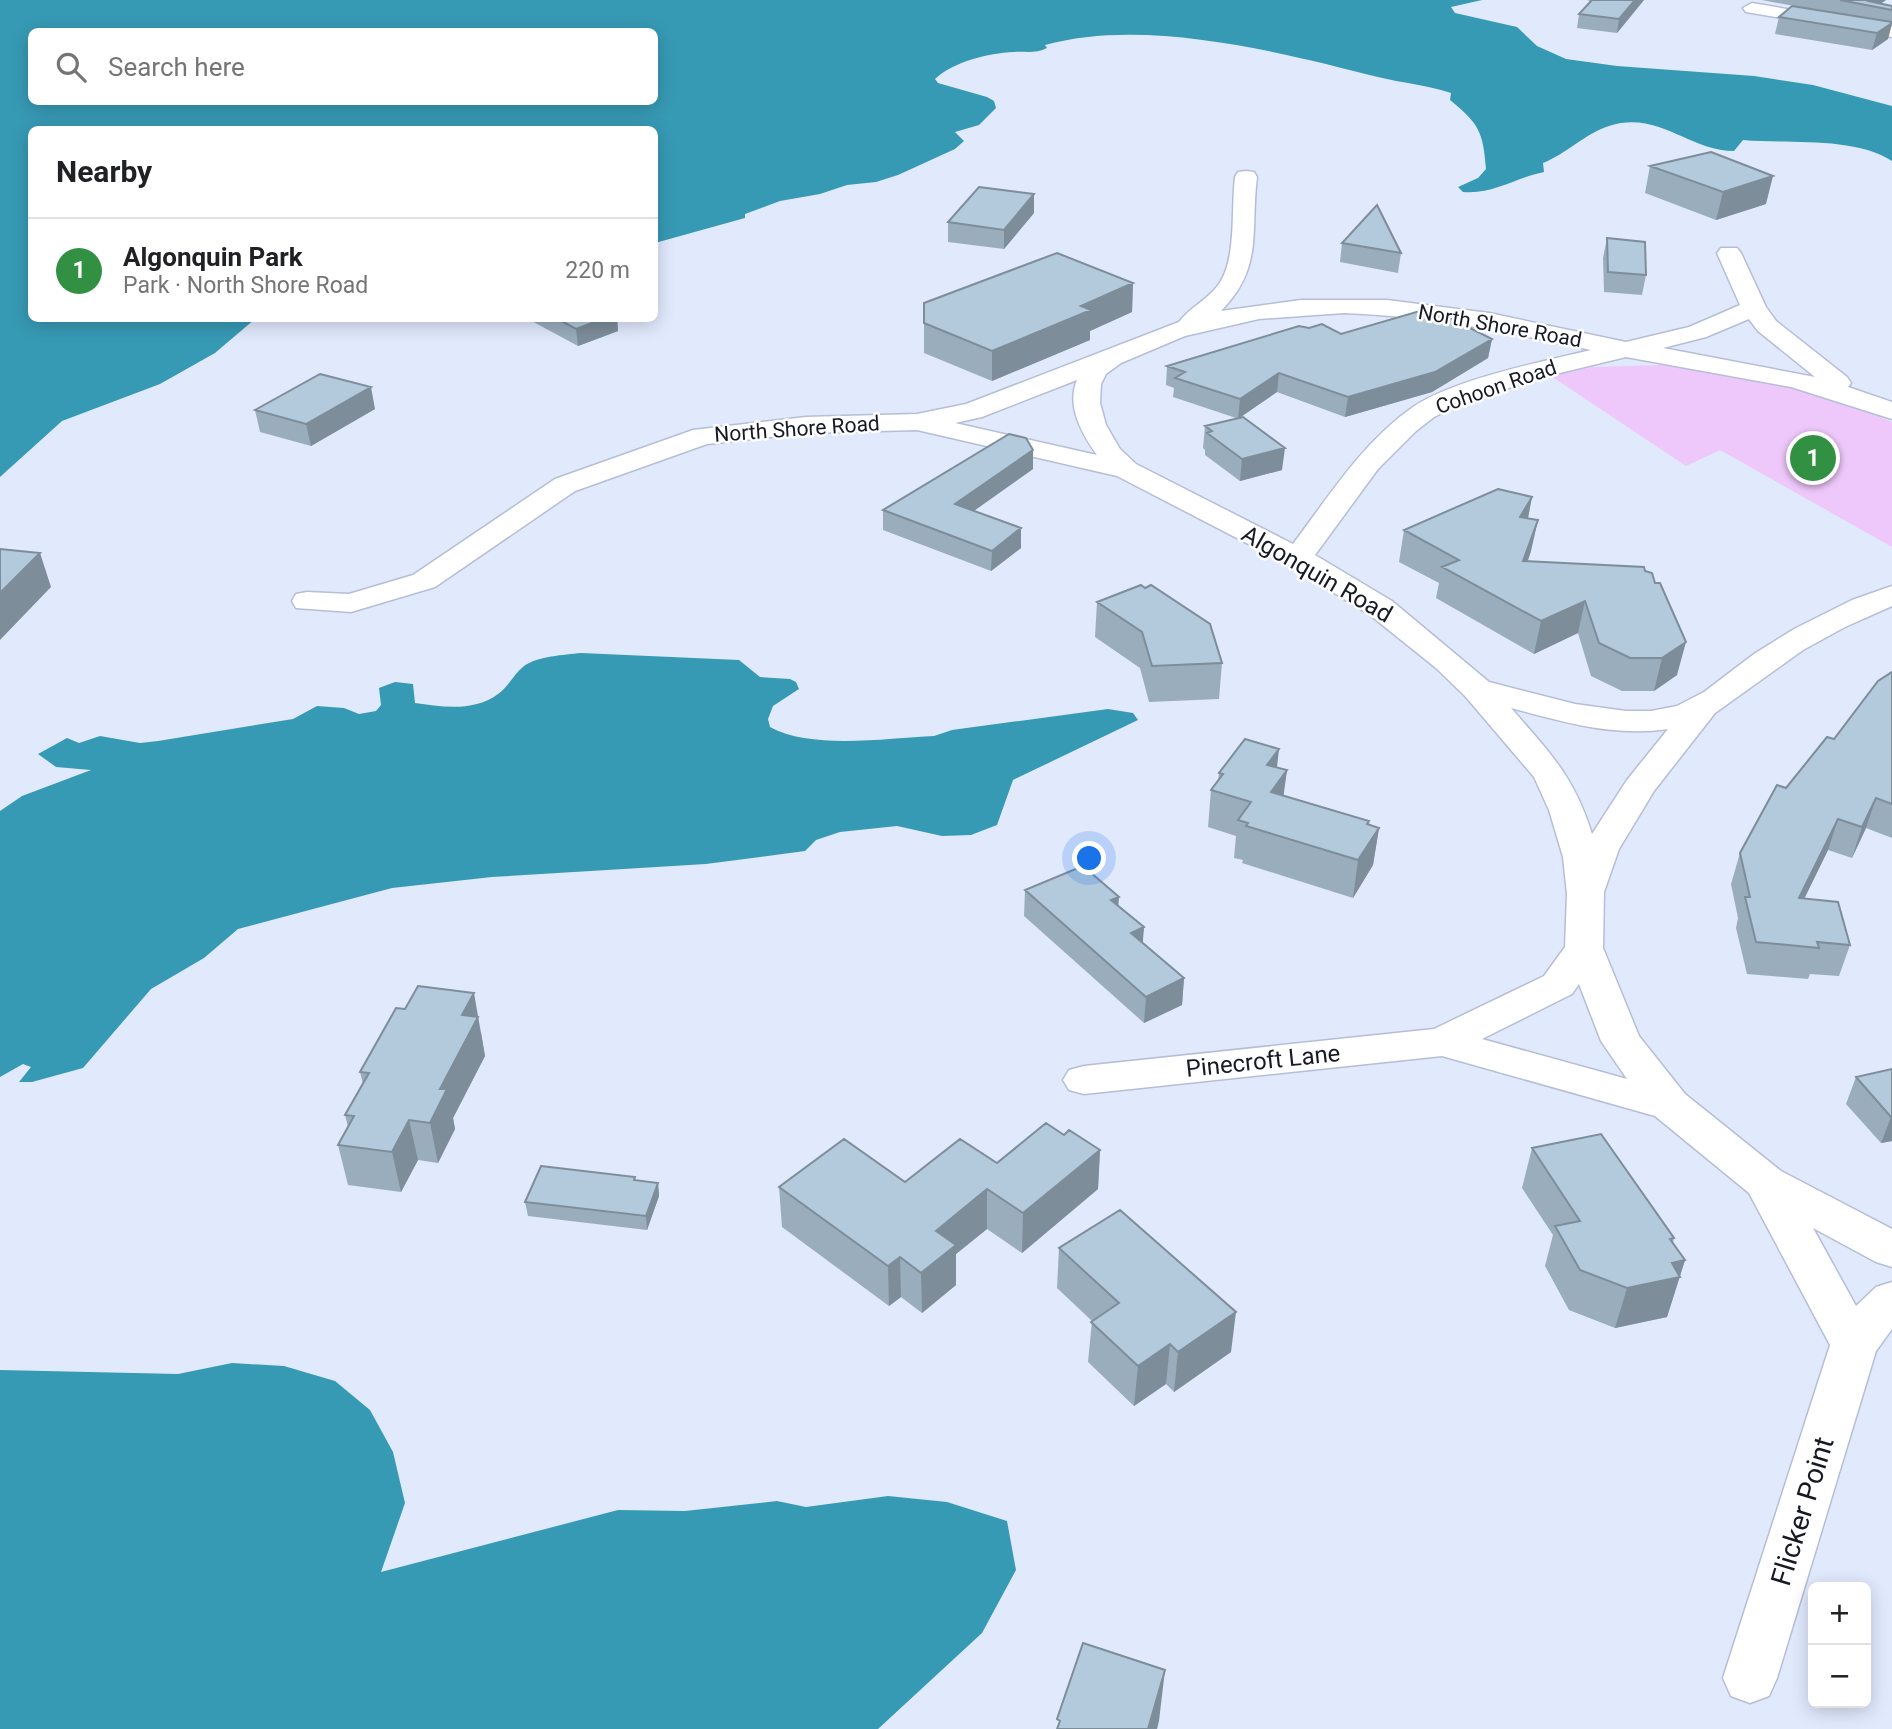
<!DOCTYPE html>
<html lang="en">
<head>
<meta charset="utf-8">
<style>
  body { margin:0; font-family:Roboto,sans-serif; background:#f6f6f6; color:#202124 }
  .controls { position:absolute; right:21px; bottom:21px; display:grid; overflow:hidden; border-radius:10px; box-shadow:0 4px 18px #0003 }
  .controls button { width:63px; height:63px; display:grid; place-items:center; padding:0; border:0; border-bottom:2px solid #e0e0e0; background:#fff; color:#202124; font:35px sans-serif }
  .you { position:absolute; left:1090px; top:859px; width:24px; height:24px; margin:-18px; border:5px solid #fff; border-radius:50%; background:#1a73e8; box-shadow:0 0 0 10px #1a73e833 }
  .badge { display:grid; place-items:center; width:46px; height:46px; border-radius:50%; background:#319042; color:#fff; font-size:23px; font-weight:700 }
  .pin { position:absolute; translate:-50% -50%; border:4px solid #fff; box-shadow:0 2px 7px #0006 }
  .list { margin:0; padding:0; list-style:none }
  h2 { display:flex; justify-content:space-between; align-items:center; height:91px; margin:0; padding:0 28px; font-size:30px }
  h2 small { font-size:23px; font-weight:400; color:#757577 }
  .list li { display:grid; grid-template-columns:46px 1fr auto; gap:21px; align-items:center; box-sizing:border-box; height:105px; padding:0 28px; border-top:2px solid #e0e0e0 }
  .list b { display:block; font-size:26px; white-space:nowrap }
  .list p { margin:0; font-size:23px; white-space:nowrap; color:#757577 }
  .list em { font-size:23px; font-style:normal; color:#757577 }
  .icon { flex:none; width:38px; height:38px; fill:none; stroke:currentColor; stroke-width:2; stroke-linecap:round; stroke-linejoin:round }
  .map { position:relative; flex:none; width:1892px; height:1729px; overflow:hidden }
  .search { position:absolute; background:#fff; box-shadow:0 4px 18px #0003; left:28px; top:28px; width:630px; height:77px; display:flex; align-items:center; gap:18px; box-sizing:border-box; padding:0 24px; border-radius:10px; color:#757577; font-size:26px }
  .panel { position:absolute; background:#fff; box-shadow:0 4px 18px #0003; left:28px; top:126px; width:630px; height:196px; border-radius:10px }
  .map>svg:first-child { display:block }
  .green { fill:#eec8fb }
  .water { fill:#379ab5; fill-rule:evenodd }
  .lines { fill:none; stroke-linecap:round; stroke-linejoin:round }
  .street-casing { stroke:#b5bed6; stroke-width:3 }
  .street { fill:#fff; fill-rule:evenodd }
  .wall { fill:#9aadbd }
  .shaded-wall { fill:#7d8d9a }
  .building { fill:#b3c9dc; stroke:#7d8d9a; stroke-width:2 }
  .labels { text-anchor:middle; stroke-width:5; stroke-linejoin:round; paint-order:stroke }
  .far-street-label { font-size:21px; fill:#171a23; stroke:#fff }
  .street-label { font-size:24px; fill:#171a23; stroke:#fff }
  .near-street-label { font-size:28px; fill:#171a23; stroke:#fff }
</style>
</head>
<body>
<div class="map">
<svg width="1892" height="1729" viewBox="0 0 1892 1729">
  <rect width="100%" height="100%" fill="#e1e9fd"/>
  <!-- green -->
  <path class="green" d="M1663 365C1742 375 1820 388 1892 422V547L1720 450 1686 466 1551 376 1593 367Z"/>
  <!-- water -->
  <path class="water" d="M0 0H1482L1451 7 1455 13 1517 27 1537 46 1566 59 1617 66 1754 76 1813 85 1892 106V161C1854 136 1787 144 1743 140L1734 151C1688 151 1659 110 1609 126 1586 133 1566 154 1543 163L1544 172C1515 178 1492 195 1463 192L1458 187 1478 178 1486 169C1483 131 1479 124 1450 100L1451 93C1427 85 1402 83 1378 77 1279 52 1145 17 1045 45L1047 48C1036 54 1025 51 1014 52 988 53 953 62 935 79L938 83 987 97 994 101 996 108 979 125 955 132 964 141 955 149 898 175 876 182 847 185 820 194 780 201 745 214V218L655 243 654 130H32V318L255 319 215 353 160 384 62 421 0 477ZM32 32H654V102H32Z
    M581 653 739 660 760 677 790 679 796 682 799 689 773 706 768 719 770 727C811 750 887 738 934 736L952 730 1108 709 1133 713 1138 720 1013 780 997 825 971 835 942 836 897 826 840 832 816 840 805 851 706 864 492 877 392 888 238 929 204 958 151 989 83 1068 32 1082H19L31 1067 23 1064 0 1077V811L22 796 91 770 56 767 38 754 67 738 79 743 100 736 140 743 158 741 293 719 317 706 344 708 359 714 376 711 381 705 379 688 395 682 413 684 415 703C442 707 474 712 498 694 508 687 514 674 524 666 538 656 564 655 581 653Z
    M232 1363 284 1366 335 1381 370 1410 393 1452 405 1503 381 1572 618 1510 685 1511 777 1501 806 1507 888 1496 947 1502 1007 1521 1016 1570 982 1633 878 1729H0V1370L178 1374Z"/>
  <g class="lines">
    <defs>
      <path id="street" d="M1752 3 1892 27V37L1746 12 1743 8Z
        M1246 171 1254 172 1257 177C1250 232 1264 267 1221 311L1301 300H1387L1489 313 1626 342 1689 327 1740 305 1717 253 1721 248H1737L1741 253 1766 307 1776 321 1847 377 1851 383 1848 387 1892 402V419L1791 387 1626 357 1539 378 1463 403 1434 417 1416 431 1378 469 1315 555 1392 601 1489 682 1575 704 1626 711H1651L1677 706 1704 692 1754 654 1794 629 1852 600 1892 586V606L1845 627 1803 650 1715 713 1654 791 1619 849 1604 892 1603 948 1639 1036 1685 1094 1781 1171 1892 1229V1267L1876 1262 1813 1228 1856 1306 1876 1287 1892 1282V1329L1876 1351 1777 1678 1769 1696 1750 1703 1731 1696 1723 1678 1830 1345 1749 1193 1655 1116 1442 1056 1084 1094 1069 1090 1063 1080 1069 1070 1084 1066 1434 1029 1544 976 1565 947 1567 894 1563 857 1549 810 1534 777 1465 696 1436 668 1370 615 1287 564 1117 476 917 430 806 433 707 444 575 491 435 587 351 612 296 608 292 601 296 594 307 592 349 594 413 575 555 479 693 430 806 417 917 414 966 404 1179 322C1190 307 1208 300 1219 284 1237 258 1231 208 1235 177L1238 172ZM1344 313C1429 316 1508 332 1591 350 1541 362 1455 379 1413 407 1363 442 1329 496 1293 544L1136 464 1120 449 1106 425 1100 403 1101 384 1106 374 1121 363 1185 336 1259 319ZM1749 319 1758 331 1815 377 1663 348 1706 337ZM1077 380C1066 406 1082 434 1097 455L955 423 982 417ZM1511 708C1563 722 1614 737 1668 729L1627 780 1592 834C1574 776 1550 753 1511 708ZM1579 984 1601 1041 1627 1079 1482 1039 1572 994Z"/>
    </defs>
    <!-- street casing -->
    <use href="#street" class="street-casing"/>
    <!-- street -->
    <use href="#street" class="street"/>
  </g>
  <!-- wall -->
  <path class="wall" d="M1587 0H1644L1617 33 1577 28 1579 14 1590 1Z
    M1762 0H1886L1881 3 1892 6V24L1888 39 1872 50 1775 34 1779 17 1794 6Z
    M1650 166 1766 204 1716 220 1645 193Z
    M1034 213 1004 249 948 242V222Z
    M1607 238 1646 275 1642 295 1604 292 1603 258Z
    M1342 243 1401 253 1398 273 1340 262Z
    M1133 283 1132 312 1090 331V340L992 381 924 353V303Z
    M526 318H617L618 331 578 346Z
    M1341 334 1492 339 1488 358 1432 392 1345 417 1277 392 1240 417 1282 470 1240 481 1205 455V450L1203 448 1205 426 1236 418 1173 397 1174 388 1166 385 1167 366Z
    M375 409 311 446 260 432 255 410Z
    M1033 450V469L974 511 1021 528V548L991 571 883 530V510Z
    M1532 497 1528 518 1531 551 1528 561 1645 571 1677 675 1654 691H1622L1591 676 1578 633 1534 654 1436 598 1439 583 1399 562 1404 530Z
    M1097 602 1222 663 1219 699 1149 702 1140 668 1095 637Z
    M1892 672V838L1866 828 1852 858 1828 850 1804 899 1850 945 1839 976 1810 974 1808 979 1747 974 1736 928 1738 918 1731 884 1740 853 1786 788 1834 739Z
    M1277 767 1287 770 1283 795 1379 828 1373 865 1353 898 1242 863 1243 860 1234 858 1236 836 1208 827 1211 790 1218 781 1219 773Z
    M1025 890 1118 906 1144 927 1142 942 1184 978 1182 1005 1144 1023 1024 916Z
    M481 1032 485 1056 453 1118 455 1129 438 1163 418 1160 401 1192 348 1185 338 1145 348 1127 345 1115 363 1084 360 1072Z
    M1892 1069V1141L1881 1143 1846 1104 1856 1077Z
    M1064 1135 1100 1150 1098 1189 1022 1253 987 1229 956 1254V1285L922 1313 901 1297 889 1306 782 1227 779 1187 905 1182 997 1163Z
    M1532 1148 1674 1238 1673 1243 1685 1260 1667 1317 1615 1328 1569 1310 1545 1266 1553 1235 1522 1188Z
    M636 1180 658 1183 659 1196 647 1230 528 1216 525 1202Z
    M1059 1248 1231 1352 1174 1392 1166 1384 1134 1406 1088 1362 1092 1321 1057 1288Z"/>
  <!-- shaded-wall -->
  <path class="shaded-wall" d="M1635 0H1644L1617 33 1619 19Z
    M1869 0H1886L1876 7 1867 5Z
    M1892 23 1888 39 1872 50 1877 33Z
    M1773 176 1766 204 1716 220 1723 192Z
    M1034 194V213L1004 249V230Z
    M1133 283 1132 312 1090 331V340L992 381V351L1081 306Z
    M605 318H617L618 331 578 346 576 329Z
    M1492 339 1488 358 1432 392 1345 417 1348 397Z
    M1279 373 1277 392 1238 419 1240 399Z
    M371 387 375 409 311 446 306 424Z
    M1285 448 1282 470 1240 481 1242 459Z
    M1033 450V469L955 524V504Z
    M1532 497 1526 528 1520 517Z
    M1538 520 1531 551 1516 592 1523 561Z
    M1021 528V548L991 571 992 551Z
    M40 553 51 587 0 640V593Z
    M1585 601 1578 633 1534 654 1541 621Z
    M1686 642 1677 675 1654 691 1662 658Z
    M1279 749 1275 786 1267 765Z
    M1287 770 1282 807 1271 792Z
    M1876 798 1866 828 1852 858 1862 827Z
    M1838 819 1828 850 1789 930 1799 898Z
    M1369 821 1364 852 1379 828 1373 865 1353 898 1358 860 1367 824Z
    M1119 897 1117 922 1111 900Z
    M1144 927 1142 953 1131 933Z
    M1184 978 1182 1005 1144 1023 1146 997Z
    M474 993 485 1056 453 1118 455 1129 438 1163 430 1123 462 1015Z
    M1892 1116V1141L1881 1143 1891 1117Z
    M409 1120 418 1160 401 1192 392 1152Z
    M1100 1150 1098 1189 1022 1253 1023 1213Z
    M658 1183 659 1196 647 1230 646 1216Z
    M987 1189V1229L956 1254V1285L922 1313 921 1273 936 1231Z
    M900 1257 901 1297 889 1306 888 1266Z
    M1685 1260 1667 1317 1615 1328 1627 1288 1672 1263Z
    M1236 1312 1231 1352 1174 1392 1178 1352Z
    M1170 1344 1166 1384 1134 1406 1138 1366Z
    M1165 1670 1159 1721 1157 1729H1148Z"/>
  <!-- building -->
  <path class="building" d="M1592 0H1635L1619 19 1579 14Z
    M1840 0H1869L1868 1 1892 6V10Z
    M1792 6 1892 22V23L1877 33 1779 17Z
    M1711 152 1773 176 1723 192 1650 166Z
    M979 187 1034 194 1004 230 948 222Z
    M1377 205 1401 253 1342 243Z
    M1607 238 1645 242 1646 275 1608 272Z
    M1057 253 1133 283 1081 306 1091 310 992 351 924 323V303Z
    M1430 308 1492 339 1435 372 1348 397 1279 373 1240 399 1175 378 1185 372 1167 366 1299 326 1309 328 1322 324 1341 334Z
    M556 318H605L576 329Z
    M320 374 371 387 306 424 255 410Z
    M1243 417 1285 448 1242 459 1207 433 1212 431 1205 426Z
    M1009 434 1026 438 1033 450 955 504 1021 528 992 551 883 510Z
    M1498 489 1532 497 1520 517 1538 520 1523 561 1644 567 1645 571 1652 573 1655 583H1660L1686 642 1662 658H1630L1599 643 1585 601 1541 621 1442 567 1459 560 1404 530Z
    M0 549 40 553 0 593Z
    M1141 585 1145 588 1151 585 1210 624 1222 663 1152 666 1142 632 1097 602Z
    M1892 672V804L1876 798 1862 827 1838 819 1799 898 1838 902 1850 945 1817 942 1819 948 1756 942 1745 897H1750L1740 853 1777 785 1786 788 1827 737 1834 739 1878 681Z
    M1245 739 1279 749 1267 765 1287 770 1271 792 1369 821 1367 824 1379 828 1358 860 1246 826 1248 823 1238 820 1251 802 1211 790 1223 774 1219 773Z
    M1083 866 1119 897 1111 900 1144 927 1131 933 1184 978 1146 997 1025 890Z
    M418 986 474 993 462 1015 478 1017 440 1089H447L430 1123 409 1120 392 1152 338 1145 354 1116 345 1115 369 1073 360 1072 396 1008 405 1009Z
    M1892 1069V1116L1891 1117 1856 1077Z
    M1046 1123 1064 1135 1069 1130 1100 1150 1023 1213 987 1189 936 1231 956 1245 921 1273 900 1257 888 1266 779 1187 844 1139 905 1182 960 1139 997 1163Z
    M1601 1134 1674 1238 1670 1239 1685 1260 1672 1263 1680 1277 1627 1288 1580 1270 1555 1226 1580 1221 1532 1148Z
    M541 1166 635 1177 634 1180 658 1183 646 1216 525 1202Z
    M1120 1210 1236 1312 1178 1352 1170 1344 1138 1366 1091 1322 1119 1303 1059 1248Z
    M1083 1643 1165 1670 1148 1729H1057L1060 1721 1057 1719Z"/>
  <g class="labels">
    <!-- far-street labels -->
    <g class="far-street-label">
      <text transform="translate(1500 326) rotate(10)" y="7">North Shore Road</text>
      <text transform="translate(1496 387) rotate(-19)" y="7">Cohoon Road</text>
      <text transform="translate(797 429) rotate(-4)" y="7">North Shore Road</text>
    </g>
    <!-- street labels -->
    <g class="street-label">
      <text transform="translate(1317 574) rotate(30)" y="8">Algonquin Road</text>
      <text transform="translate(1263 1061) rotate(-6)" y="8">Pinecroft Lane</text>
    </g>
    <!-- near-street labels -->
    <g class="near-street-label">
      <text transform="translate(1802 1511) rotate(-73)" y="10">Flicker Point</text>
    </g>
  </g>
</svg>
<div class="controls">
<button>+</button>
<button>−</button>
</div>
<div class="you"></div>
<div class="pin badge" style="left:1813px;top:458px">1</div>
<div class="search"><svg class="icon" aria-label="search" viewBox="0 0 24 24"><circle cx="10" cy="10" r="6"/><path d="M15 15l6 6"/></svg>Search here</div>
<section class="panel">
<h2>Nearby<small></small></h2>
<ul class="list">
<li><span class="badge">1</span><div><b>Algonquin Park</b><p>Park · North Shore Road</p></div><em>220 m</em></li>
</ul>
</section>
</div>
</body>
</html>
